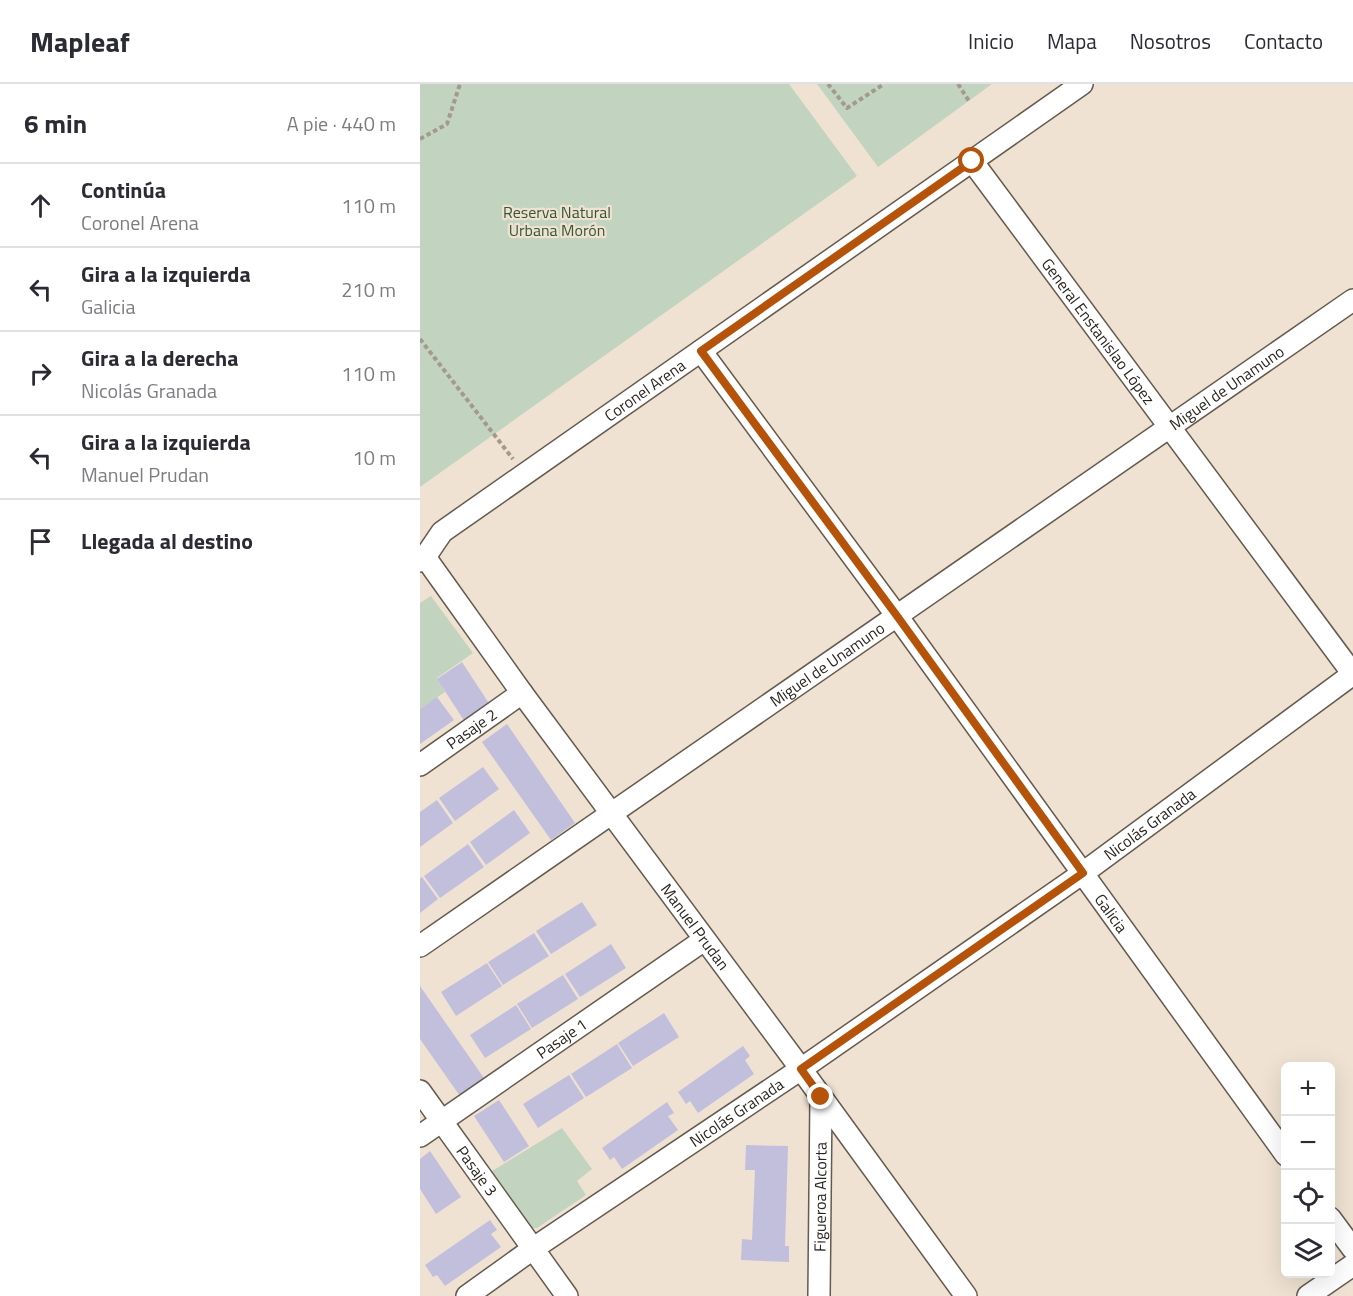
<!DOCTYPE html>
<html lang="es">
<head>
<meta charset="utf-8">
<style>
  body { margin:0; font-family:"Titillium Web",sans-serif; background:#f2f2f3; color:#2b2b33 }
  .controls { position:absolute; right:18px; bottom:18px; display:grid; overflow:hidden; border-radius:9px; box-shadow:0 6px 24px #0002 }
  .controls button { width:54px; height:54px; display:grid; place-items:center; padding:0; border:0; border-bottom:2px solid #e1e1e2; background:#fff; color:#2b2b33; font:30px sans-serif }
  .stop { position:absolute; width:18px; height:18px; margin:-14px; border:4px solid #b45309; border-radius:50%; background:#fff }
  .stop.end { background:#b45309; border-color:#fff; box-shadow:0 2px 6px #0008 }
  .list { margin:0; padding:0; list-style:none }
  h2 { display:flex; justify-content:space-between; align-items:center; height:78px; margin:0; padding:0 24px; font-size:26px }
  h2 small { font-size:20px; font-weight:400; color:#7c7c81 }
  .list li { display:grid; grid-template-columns:39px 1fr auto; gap:18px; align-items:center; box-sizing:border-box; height:84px; padding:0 24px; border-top:2px solid #e1e1e2 }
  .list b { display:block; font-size:22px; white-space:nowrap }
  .list p { margin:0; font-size:20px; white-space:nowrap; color:#7c7c81 }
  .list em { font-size:20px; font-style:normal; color:#7c7c81 }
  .icon { flex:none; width:33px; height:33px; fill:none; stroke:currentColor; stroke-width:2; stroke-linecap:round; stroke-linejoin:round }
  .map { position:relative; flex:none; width:933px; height:1212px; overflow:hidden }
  header { display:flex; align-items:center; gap:36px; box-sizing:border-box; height:84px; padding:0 30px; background:#fff; border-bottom:2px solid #e1e1e2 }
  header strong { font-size:28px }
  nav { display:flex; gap:33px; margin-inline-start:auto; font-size:21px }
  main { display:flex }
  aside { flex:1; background:#fff }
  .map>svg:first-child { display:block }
  .green { fill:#c2d4bf }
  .building { fill:#c2bfdd }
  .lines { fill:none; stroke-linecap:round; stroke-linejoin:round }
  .minor-casing { stroke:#655a4d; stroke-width:24 }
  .path { stroke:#a3998d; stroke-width:4; stroke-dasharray:4.5 3; stroke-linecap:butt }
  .minor { stroke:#fff; stroke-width:21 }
  .route { stroke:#b45309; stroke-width:8 }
  .labels { text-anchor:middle; stroke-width:4.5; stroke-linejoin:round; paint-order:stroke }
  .park-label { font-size:16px; fill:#365732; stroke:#efe2d2 }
  .street-label { font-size:16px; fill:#2a251f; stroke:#efe2d2 }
</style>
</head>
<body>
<header>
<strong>Mapleaf</strong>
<nav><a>Inicio</a><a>Mapa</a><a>Nosotros</a><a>Contacto</a></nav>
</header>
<main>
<aside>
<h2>6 min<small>A pie · 440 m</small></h2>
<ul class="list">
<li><svg class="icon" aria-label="ahead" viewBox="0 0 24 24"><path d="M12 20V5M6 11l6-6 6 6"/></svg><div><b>Continúa</b><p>Coronel Arena</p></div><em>110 m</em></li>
<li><svg class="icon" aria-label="left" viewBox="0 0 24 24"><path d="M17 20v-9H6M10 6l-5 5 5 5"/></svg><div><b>Gira a la izquierda</b><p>Galicia</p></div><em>210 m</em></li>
<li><svg class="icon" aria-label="right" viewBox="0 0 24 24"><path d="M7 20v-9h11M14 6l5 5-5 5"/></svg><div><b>Gira a la derecha</b><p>Nicolás Granada</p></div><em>110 m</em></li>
<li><svg class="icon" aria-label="left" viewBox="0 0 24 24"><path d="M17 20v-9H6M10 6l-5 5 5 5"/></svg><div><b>Gira a la izquierda</b><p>Manuel Prudan</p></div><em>10 m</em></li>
<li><svg class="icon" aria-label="arrive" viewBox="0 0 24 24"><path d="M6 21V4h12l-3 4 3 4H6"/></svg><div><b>Llegada al destino</b></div></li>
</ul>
</aside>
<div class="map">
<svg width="933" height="1212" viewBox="0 0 933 1212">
  <rect width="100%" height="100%" fill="#efe2d2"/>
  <!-- green -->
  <path class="green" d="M0 0H369L437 92 0 403Z
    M397 0H572L458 83Z
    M11 512 53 569 17 594 25 608 0 625V519Z
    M142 1044 172 1085 157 1097 166 1111 117 1144H109L69 1089Z"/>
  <!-- building -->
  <path class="building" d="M42 578 72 624 47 641 17 595Z
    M17 613 34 636 0 660V625Z
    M87 640 155 739 131 756 62 658Z
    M63 683 79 705 35 737 19 714Z
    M17 716 33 739 0 763V728Z
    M94 726 110 749 66 781 50 758Z
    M48 760 64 783 20 814 4 792Z
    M2 793 18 815 0 829V794Z
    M162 818 177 841 131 870 116 847Z
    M114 849 129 872 83 901 68 878Z
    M191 860 206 884 160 913 145 890Z
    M67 879 82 902 36 932 21 908Z
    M143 891 158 915 112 944 97 920Z
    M0 902 66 997 42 1015 0 955Z
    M96 921 111 945 65 974 50 951Z
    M244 929 259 953 213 982 198 959Z
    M197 960 212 984 166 1013 151 990Z
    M323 962 330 972 325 976 334 990 278 1029 270 1017 266 1020 258 1008Z
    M149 991 164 1014 118 1044 103 1020Z
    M79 1016 109 1062 84 1078 54 1032Z
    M247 1018 254 1029 248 1032 258 1046 202 1085 194 1073 190 1076 182 1064Z
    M326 1061 368 1062 365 1162H369V1178L321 1176 322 1155 332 1156 335 1086H325Z
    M10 1067 41 1113 16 1130 0 1105V1075Z
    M70 1136 77 1146 71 1150 81 1163 25 1202 17 1191 13 1193 5 1181Z"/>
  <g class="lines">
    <defs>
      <g id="minor">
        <path id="s1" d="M552 77 933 590"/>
        <path id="s2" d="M281 267 477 532 866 1071"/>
        <path id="s3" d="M5 473 102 609 381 985 546 1212"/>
        <path id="s4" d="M0 477 5 473 22 448 662 0"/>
        <path id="s5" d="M0 681 102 609"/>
        <path id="s6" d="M0 862 933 216"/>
        <path id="s7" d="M0 1007 147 1212"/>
        <path id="s8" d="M0 1052 284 856"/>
        <path d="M910 1134 933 1165"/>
        <path id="s9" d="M47 1212 114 1164 381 985 663 789 933 590"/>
        <path id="s10" d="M399 1212 401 1013"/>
        <path d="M888 1212 933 1181"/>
      </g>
    </defs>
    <!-- minor casing -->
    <use href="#minor" class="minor-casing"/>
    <!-- path -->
    <path class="path" d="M408 0 427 24 464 0
      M538 0 549 17
      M0 55 27 40 40 0
      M0 255 93 375"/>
    <!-- minor -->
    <use href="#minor" class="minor"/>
  </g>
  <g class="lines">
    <!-- route -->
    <path class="route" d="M401 1013 381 985 663 789 477 532 281 267 552 77"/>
  </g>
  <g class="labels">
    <!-- park labels -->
    <g class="park-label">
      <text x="137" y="134">Reserva Natural<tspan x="137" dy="18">Urbana Morón</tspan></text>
    </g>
    <!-- street labels -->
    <g class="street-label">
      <text dy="6" stroke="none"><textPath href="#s1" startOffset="212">General Enstanislao López</textPath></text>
      <text dy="6" stroke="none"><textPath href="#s6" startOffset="981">Miguel de Unamuno</textPath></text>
      <text dy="6" stroke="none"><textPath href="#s4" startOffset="284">Coronel Arena</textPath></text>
      <text dy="6" stroke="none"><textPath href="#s6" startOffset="495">Miguel de Unamuno</textPath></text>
      <text dy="6" stroke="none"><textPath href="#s5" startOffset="63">Pasaje 2</textPath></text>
      <text dy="6" stroke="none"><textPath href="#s9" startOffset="830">Nicolás Granada</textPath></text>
      <text dy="6" stroke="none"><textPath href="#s2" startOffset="696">Galicia</textPath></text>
      <text dy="6" stroke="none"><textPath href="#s3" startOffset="458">Manuel Prudan</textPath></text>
      <text dy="6" stroke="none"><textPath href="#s8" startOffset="172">Pasaje 1</textPath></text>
      <text dy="6" stroke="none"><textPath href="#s9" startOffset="326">Nicolás Granada</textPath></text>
      <text dy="6" stroke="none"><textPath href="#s7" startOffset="98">Pasaje 3</textPath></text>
      <text dy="6" stroke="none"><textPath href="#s10" startOffset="99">Figueroa Alcorta</textPath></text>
    </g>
  </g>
</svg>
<div class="controls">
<button>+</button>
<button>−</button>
<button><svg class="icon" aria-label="locate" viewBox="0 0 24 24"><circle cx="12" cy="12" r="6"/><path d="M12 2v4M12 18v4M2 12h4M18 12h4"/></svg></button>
<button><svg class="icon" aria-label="layers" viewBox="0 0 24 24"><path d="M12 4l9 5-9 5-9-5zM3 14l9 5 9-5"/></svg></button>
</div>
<div class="stop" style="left:552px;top:77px"></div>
<div class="stop end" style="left:401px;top:1013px"></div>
</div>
</main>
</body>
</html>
